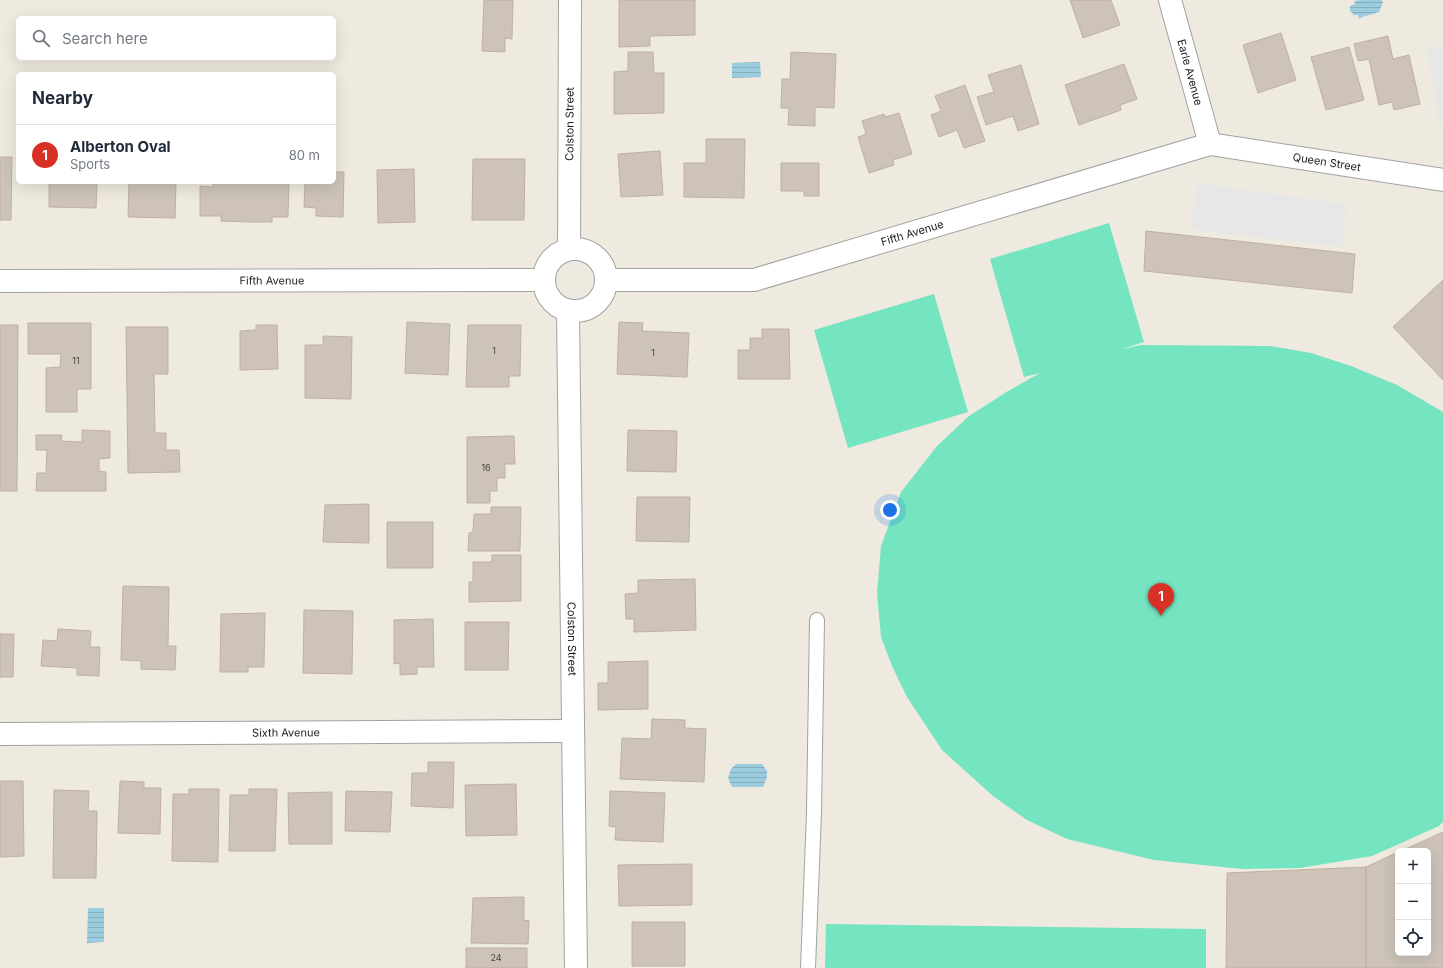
<!DOCTYPE html>
<html lang="en">
<head>
<meta charset="utf-8">
<style>
  body { margin:0; font-family:Inter,sans-serif; background:#f6f6f7; color:#1f2937 }
  .controls { position:absolute; right:12px; bottom:12px; display:grid; overflow:hidden; border-radius:6px; box-shadow:0 4px 16px #0002 }
  .controls button { width:36px; height:36px; display:grid; place-items:center; padding:0; border:0; border-bottom:1px solid #e0e1e3; background:#fff; color:#1f2937; font:20px sans-serif }
  .you { position:absolute; left:890px; top:510px; width:14px; height:14px; margin:-10px; border:3px solid #fff; border-radius:50%; background:#1a73e8; box-shadow:0 0 0 6px #1a73e833 }
  .badge { display:grid; place-items:center; width:26px; height:26px; border-radius:50%; background:#d93025; color:#fff; font-size:13px; font-weight:700 }
  .pin { position:absolute; translate:-50% -33px; filter:drop-shadow(0 1px 2px #0008) }
  .pin::after { content:''; position:absolute; top:21px; width:14px; height:12px; background:inherit; clip-path:polygon(0 0,100% 0,50% 100%) }
  .list { margin:0; padding:0; list-style:none }
  h2 { display:flex; justify-content:space-between; align-items:center; height:52px; margin:0; padding:0 16px; font-size:17px }
  h2 small { font-size:13px; font-weight:400; color:#747a83 }
  .list li { display:grid; grid-template-columns:26px 1fr auto; gap:12px; align-items:center; box-sizing:border-box; height:60px; padding:0 16px; border-top:1px solid #e0e1e3 }
  .list b { display:block; font-size:15px; white-space:nowrap }
  .list p { margin:0; font-size:13px; white-space:nowrap; color:#747a83 }
  .list em { font-size:13px; font-style:normal; color:#747a83 }
  .icon { flex:none; width:22px; height:22px; fill:none; stroke:currentColor; stroke-width:2; stroke-linecap:round; stroke-linejoin:round }
  .map { position:relative; flex:none; width:1443px; height:968px; overflow:hidden }
  .search { position:absolute; background:#fff; box-shadow:0 4px 16px #0002; left:16px; top:16px; width:320px; height:44px; display:flex; align-items:center; gap:10px; box-sizing:border-box; padding:0 14px; border-radius:6px; color:#747a83; font-size:15px }
  .panel { position:absolute; background:#fff; box-shadow:0 4px 16px #0002; left:16px; top:72px; width:320px; height:112px; border-radius:6px }
  .map>svg:first-child { display:block }
  .pitch { fill:#75e4c0 }
  .parking { fill:#e7e7e7 }
  .water { fill:url(#water-rules) }
  .building { fill:#cdc3b8; stroke:#c0b0a0 }
  .lines { fill:none; stroke-linecap:round; stroke-linejoin:round }
  .service-casing { stroke:#a2a2a2; stroke-width:16 }
  .minor-casing { stroke:#a2a2a2; stroke-width:24 }
  .service { stroke:#fff; stroke-width:14 }
  .minor { stroke:#fff; stroke-width:22 }
  .labels { text-anchor:middle; stroke-width:4; stroke-linejoin:round; paint-order:stroke }
  .number-label { font-size:9px; fill:#484542 }
  .street-label { font-size:11px; fill:#1b1b1b; stroke:#fff }
</style>
</head>
<body>
<div class="map">
<svg width="1443" height="968" viewBox="0 0 1443 968">
  <defs>
    <pattern id="water-rules" width="6" height="5" patternUnits="userSpaceOnUse"><rect width="6" height="5" fill="#9bccdf"/><path d="M0 2.5h6" fill="none" stroke="#85afbf"/></pattern>
  </defs>
  <rect width="100%" height="100%" fill="#eeeadf"/>
  <!-- pitch -->
  <path class="pitch" d="M1109 223 1144 342 1122 349 1141 345 1271 346 1311 353 1351 366 1397 385 1443 412V822L1439 826 1372 856 1300 868 1242 869 1154 860 1067 839 1027 820 993 796 942 750 907 697 892 666 881 637 877 594 881 546 901 492 937 446 969 416 1008 391 1040 373 1024 377 990 259Z
    M934 294 968 412 848 448 814 330Z
    M826 924 1206 929V968H825Z"/>
  <!-- parking -->
  <path class="parking" d="M1443 45V124L1440 125 1427 48Z
    M1197 183 1347 204 1342 247 1190 229Z"/>
  <!-- water -->
  <path class="water" d="M1361 0H1381L1383 2 1379 12 1359 18 1358 15H1354L1350 11V6L1355 4 1354 1Z
    M760 62 761 77 732 78V63Z
    M736 764H762L767 771V777L763 787H732L728 778 731 769Z
    M88 908H104V942L87 943Z"/>
  <!-- building -->
  <path class="building" d="M484 0H513L512 39 505 38V52L482 51Z
    M619 0H695V35L650 36V46L619 47Z
    M1070 0H1111L1120 25 1083 38Z
    M1281 33 1296 80 1258 93 1243 45Z
    M1388 36 1393 59 1409 55 1420 104 1394 110 1392 102 1379 105 1369 59 1358 61 1354 44Z
    M1349 47 1364 100 1326 110 1311 57Z
    M628 52H653L654 73H664V113L614 114V72L628 71Z
    M791 52 836 54 834 108 815 107V126L788 125 789 108H781L782 79H790Z
    M1124 64 1137 99 1120 105 1121 110 1079 125 1065 85Z
    M1021 65 1039 124 1018 131 1013 116 986 125 977 97 994 92 988 75Z
    M965 85 985 141 964 148 957 130 939 137 931 115 941 111 935 96Z
    M899 113 912 154 893 160 894 165 869 173 858 137 866 134 862 121 884 114 885 117Z
    M706 139H745L744 198 684 197V163H706Z
    M660 151 663 195 621 197 618 154Z
    M0 157H12L11 220H0Z
    M473 159H525L524 220H472Z
    M781 163H819V196H804V191H781Z
    M414 169 415 222 378 223 377 170Z
    M334 172H344L343 217 316 216V208L304 207 305 182H334Z
    M49 182H97L96 208 49 207Z
    M129 182H176L175 218 128 217Z
    M213 182H289L288 217H272V222H249L221 221V216H200V186L213 187Z
    M1146 231 1355 254 1352 293 1144 271Z
    M1443 280V380L1393 327Z
    M407 322 450 324 448 375 405 373Z
    M619 322 643 323 642 331 689 333 687 377 617 374Z
    M28 323H91V389H77V412H46V368L60 367 61 354H28Z
    M0 325H18L17 491H0Z
    M256 325H277L278 369 240 370V331L256 330Z
    M468 325H521L520 376H509V387H466Z
    M126 327H168V374H154L155 433H166V450H179L180 472 128 473Z
    M762 329H789L790 379H738V350H750V338H762Z
    M323 336 352 337 351 399 305 398V345H323Z
    M82 430 110 431V458L99 459V471L106 472V491H36L37 473H46L47 450H36V435H62L61 441 82 442Z
    M628 430 677 431 676 472 627 471Z
    M514 436 515 464H505V478H497V491H490V503H467V437Z
    M637 497H690L689 542 636 541Z
    M369 504V543L323 542 325 505Z
    M491 507H521L520 551H468L469 533 473 532 474 514H491Z
    M387 522H433V568H387Z
    M492 555H521V601L469 602V582H473V562H492Z
    M695 579 696 630 634 632V619H626L625 594 638 593V580Z
    M123 586 169 587 168 646H176L175 670 141 669V661L121 660Z
    M304 610 353 611 352 674 303 673Z
    M265 613 264 667H248V672H220L221 614Z
    M433 619 434 667H417V674L400 675V663L394 664V620Z
    M465 622H509L508 670H465Z
    M58 629 91 631 90 647H100L99 676 77 675V668L41 666 43 640 57 641Z
    M0 634H14L13 677H0Z
    M648 661V709L598 710V683H608V662Z
    M652 719 685 720V728L706 729 704 782 620 779 622 738 651 739Z
    M428 762H454L453 808 411 806 412 773H428Z
    M0 781H23L24 856 0 857Z
    M120 781 144 782V788H161L160 834 118 833Z
    M516 784 517 835 466 836 465 785Z
    M189 789H219L218 862 172 861 173 794H189Z
    M249 789H277L275 851H229L230 795H249Z
    M54 790 89 791 88 811H97L96 878H53Z
    M346 791 392 792 390 832 345 831Z
    M610 791 665 793 663 842 615 840 616 827 609 826Z
    M332 792V844H289L288 793Z
    M1443 832V968H1366V867L1398 852V953H1428V851H1401Z
    M692 864V905L619 906 618 865Z
    M1366 867V968H1226L1227 873Z
    M524 897V921L529 920 528 944 471 943 473 898Z
    M632 922H685V966H632Z
    M466 948H527V968H466Z"/>
  <g class="lines">
    <defs>
      <path id="service" d="M808 968 814 812 817 620"/>
      <g id="minor">
        <path id="s1" d="M1170 0 1210 144"/>
        <circle cx="575" cy="280" r="31"/>
        <path id="s2" d="M569 249 570 0"/>
        <path id="s3" d="M607 280H754L1210 144 1443 180"/>
        <path id="s4" d="M0 281 544 280"/>
        <path id="s5" d="M568 311 576 968"/>
        <path id="s6" d="M0 734 572 731"/>
      </g>
    </defs>
    <!-- service casing -->
    <use href="#service" class="service-casing"/>
    <!-- minor casing -->
    <use href="#minor" class="minor-casing"/>
    <!-- service -->
    <use href="#service" class="service"/>
    <!-- minor -->
    <use href="#minor" class="minor"/>
  </g>
  <g class="labels">
    <!-- number labels -->
    <g class="number-label">
      <text x="494" y="354">1</text>
      <text x="653" y="356">1</text>
      <text x="76" y="364">11</text>
      <text x="486" y="471">16</text>
      <text x="496" y="961">24</text>
    </g>
    <!-- street labels -->
    <g class="street-label">
      <text dy="4" stroke="none"><textPath href="#s1" startOffset="75">Earle Avenue</textPath></text>
      <text dy="4" stroke="none"><textPath href="#s2" startOffset="125">Colston Street</textPath></text>
      <text dy="4" stroke="none"><textPath href="#s3" startOffset="741">Queen Street</textPath></text>
      <text dy="4" stroke="none"><textPath href="#s3" startOffset="312">Fifth Avenue</textPath></text>
      <text dy="4" stroke="none"><textPath href="#s4" startOffset="272">Fifth Avenue</textPath></text>
      <text dy="4" stroke="none"><textPath href="#s5" startOffset="328">Colston Street</textPath></text>
      <text dy="4" stroke="none"><textPath href="#s6" startOffset="286">Sixth Avenue</textPath></text>
    </g>
  </g>
</svg>
<div class="controls">
<button>+</button>
<button>−</button>
<button><svg class="icon" aria-label="locate" viewBox="0 0 24 24"><circle cx="12" cy="12" r="6"/><path d="M12 2v4M12 18v4M2 12h4M18 12h4"/></svg></button>
</div>
<div class="you"></div>
<div class="pin badge" style="left:1161px;top:616px">1</div>
<div class="search"><svg class="icon" aria-label="search" viewBox="0 0 24 24"><circle cx="10" cy="10" r="6"/><path d="M15 15l6 6"/></svg>Search here</div>
<section class="panel">
<h2>Nearby<small></small></h2>
<ul class="list">
<li><span class="badge">1</span><div><b>Alberton Oval</b><p>Sports</p></div><em>80 m</em></li>
</ul>
</section>
</div>
</body>
</html>
